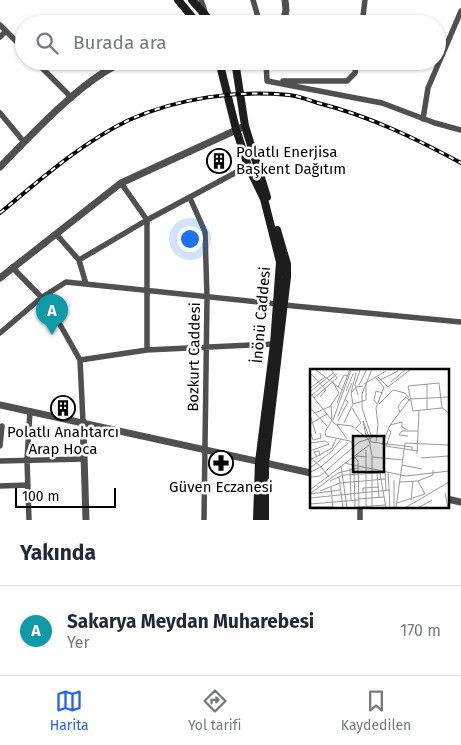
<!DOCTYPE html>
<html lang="tr">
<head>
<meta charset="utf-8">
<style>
  body { margin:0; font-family:"Fira Sans",sans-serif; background:#f2f2f3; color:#1f2937 }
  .scale { position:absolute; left:15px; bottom:12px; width:101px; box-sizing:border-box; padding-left:5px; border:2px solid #000; border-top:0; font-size:14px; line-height:18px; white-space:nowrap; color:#000; -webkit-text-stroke:4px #fff; paint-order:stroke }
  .you { position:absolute; left:189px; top:238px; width:18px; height:18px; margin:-12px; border:4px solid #fff; border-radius:50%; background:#1a73e8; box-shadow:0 0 0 8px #1a73e833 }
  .badge { display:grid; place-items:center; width:32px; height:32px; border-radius:50%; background:#2563eb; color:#fff; font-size:16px; font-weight:700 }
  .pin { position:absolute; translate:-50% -41px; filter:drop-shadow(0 1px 2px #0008) }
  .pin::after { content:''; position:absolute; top:26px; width:18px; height:15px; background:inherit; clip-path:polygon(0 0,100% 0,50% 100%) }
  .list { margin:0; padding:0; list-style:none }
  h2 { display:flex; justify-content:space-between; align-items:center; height:65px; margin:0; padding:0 20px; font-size:21px }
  h2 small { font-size:16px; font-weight:400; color:#747a83 }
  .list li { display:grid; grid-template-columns:32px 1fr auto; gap:15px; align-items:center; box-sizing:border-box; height:90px; padding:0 20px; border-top:1px solid #e0e1e3 }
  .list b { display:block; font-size:19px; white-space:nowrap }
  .list p { margin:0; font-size:16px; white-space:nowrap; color:#747a83 }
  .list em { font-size:16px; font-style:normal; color:#747a83 }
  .icon { flex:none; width:28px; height:28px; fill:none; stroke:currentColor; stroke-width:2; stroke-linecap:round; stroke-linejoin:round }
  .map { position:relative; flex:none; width:461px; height:520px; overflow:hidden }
  .search { position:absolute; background:#fff; box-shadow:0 1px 4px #0004; left:15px; right:15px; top:15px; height:55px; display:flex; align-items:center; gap:12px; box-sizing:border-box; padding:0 18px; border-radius:28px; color:#747a83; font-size:19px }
  .sheet { height:155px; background:#fff }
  nav { display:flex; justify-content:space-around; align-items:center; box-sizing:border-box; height:70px; border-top:1px solid #e0e1e3; background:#fff; font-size:14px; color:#747a83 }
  nav a { display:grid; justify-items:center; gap:2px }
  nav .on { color:#2563eb }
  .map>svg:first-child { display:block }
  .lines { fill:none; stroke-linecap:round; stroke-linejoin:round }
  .minor { stroke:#505050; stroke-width:5.5 }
  .tertiary { stroke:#505050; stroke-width:7 }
  .secondary { stroke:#1d1d1d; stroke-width:8 }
  .rail-casing { stroke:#000; stroke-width:4 }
  .rail { stroke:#fff; stroke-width:2; stroke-dasharray:5.5; stroke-linecap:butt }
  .labels { text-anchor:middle; stroke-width:5; stroke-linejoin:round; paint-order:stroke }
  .poi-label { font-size:15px; fill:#000; stroke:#fff }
  .street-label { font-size:15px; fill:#000; stroke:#fff }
  .inset-road { fill:none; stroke:#999; stroke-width:1 }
  .view { fill:#000; fill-opacity:0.15; stroke:#000; stroke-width:2.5 }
  .inset-edge { fill:none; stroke:#000; stroke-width:2.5 }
</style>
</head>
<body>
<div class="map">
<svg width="461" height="520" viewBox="0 0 461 520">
  <rect width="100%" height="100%" fill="#fff"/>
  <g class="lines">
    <!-- minor -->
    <path class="minor" d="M201 0 205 12
      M253 0 260 24
      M362 24 365 0
      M0 25 24 49
      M0 37 6 31
      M35 61 72 98
      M266 61 267 81 382 103 435 123 461 130
      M283 81H347L355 73 357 61
      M0 113 24 142
      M423 119 428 88 461 11
      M121 183 147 220V350
      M190 198 205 232 207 297 204 520
      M56 234 79 260 86 284
      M79 260 147 220 248 166
      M12 267 49 305 80 360 83 422
      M284 305 461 322
      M0 333 41 298 66 282 277 304
      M80 360 147 350 274 344
      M0 446 2 426
      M0 461 84 459
      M0 486 28 485
      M360 506V520
      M29 520 27 460 30 411"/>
    <!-- tertiary -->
    <path class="tertiary" d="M283 24 286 10 285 0
      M0 167C29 137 90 71 128 61
      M0 278 121 183 245 126
      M0 405 311 473
      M83 422 86 520
      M447 499 461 502"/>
    <!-- secondary -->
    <path class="secondary" d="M178 0 198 24
      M192 0 213 24
      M219 61 236 129 248 166 264 199 280 262 274 344 259 462 257 520
      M235 61 245 126 267 197
      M265 520V464L287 277V264L277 230"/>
    <defs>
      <path id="rail" d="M0 213C41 179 81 143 129 120 178 98 236 90 289 95 299 96 309 100 318 103 369 116 415 138 461 163"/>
    </defs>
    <!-- rail casing -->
    <use href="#rail" class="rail-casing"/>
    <!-- rail -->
    <use href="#rail" class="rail"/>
  </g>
  <!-- icons -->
  <defs>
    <symbol id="building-ring" viewBox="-11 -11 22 22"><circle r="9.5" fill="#fff" stroke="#000" stroke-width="1.5"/><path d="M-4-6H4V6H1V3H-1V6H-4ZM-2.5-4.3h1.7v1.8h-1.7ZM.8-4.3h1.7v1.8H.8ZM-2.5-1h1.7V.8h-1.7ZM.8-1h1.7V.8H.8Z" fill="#000"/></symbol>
    <symbol id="pharmacy-ring" viewBox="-11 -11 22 22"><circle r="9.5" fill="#fff" stroke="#000" stroke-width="1.5"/><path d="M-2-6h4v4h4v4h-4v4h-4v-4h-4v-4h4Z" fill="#000"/></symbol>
  </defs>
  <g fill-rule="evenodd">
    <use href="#building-ring" x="205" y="147" width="28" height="28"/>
    <use href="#building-ring" x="49" y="394" width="28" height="28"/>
    <use href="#pharmacy-ring" x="207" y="449" width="28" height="28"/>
  </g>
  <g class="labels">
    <!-- poi labels -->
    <g class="poi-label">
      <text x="236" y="157" text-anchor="start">Polatlı Enerjisa<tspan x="236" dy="17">Başkent Dağıtım</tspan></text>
      <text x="63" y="437">Polatlı Anahtarcı<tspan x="63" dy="17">Arap Hoca</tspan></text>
      <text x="221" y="492">Güven Eczanesi</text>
    </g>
    <!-- street labels -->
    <g class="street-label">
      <text transform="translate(261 315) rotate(-85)" y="5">İnönü Caddesi</text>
      <text transform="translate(194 357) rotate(-89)" y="5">Bozkurt Caddesi</text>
    </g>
  </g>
  <!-- overview -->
  <g transform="translate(310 369)">
    <rect width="139" height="139" fill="#fff"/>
    <path class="inset-road" d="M5 0 32 21M1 5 16 21 10 28M68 8 78 18 101 0M70 11 88 2M23 13 29 24 21 36 22 51 15 63 16 67 40 72 44 77M81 13 96 0M54 15 76 2M117 15V41M49 16 57 0M28 18 34 6 38 7M0 19 15 8M36 22 43 5M0 23 23 4M0 24 25 55 42 57 59 71 62 87V139M41 24 46 4M2 26 27 5M48 26 45 16 50 1M4 29 27 9 21 0M27 34 40 0M43 35 56 31V14M67 35 64 31 66 22 73 24M69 35 83 21 95 24 99 29M0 39 17 57M42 39 51 54 46 59M132 39 129 14 98 17 103 42 132 39 139 44M90 43 88 38 92 32 96 28 100 32M5 44 21 37M0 46 6 65M28 47 42 14M23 51 41 1H50M28 52 38 33 35 30M34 54 43 35 41 24 46 18 53 17M0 55 17 45M27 56 37 70M80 56 100 30 139 28M0 62 3 71 11 69 10 64M56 67 53 52 61 73 102 78V81M98 67 89 66 92 62H108M66 73 68 56 66 39 74 18 66 9M0 74 15 72 19 75 0 82M72 76 80 56 92 53V58L98 61M76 77 108 82M76 77 81 63 78 60M56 81V137M107 85 109 42M43 86 48 92 49 139M0 88 11 98 38 74M7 88 4 83 9 82 10 87M62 88 93 91M111 89 138 87 139 99M0 91 22 79 26 70M42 91 47 87 57 88M34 94 96 107 139 102M92 96 112 100M31 97 37 139 75 136M0 99 22 82 31 70M40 99 41 131M44 100 45 138M75 102 76 121M0 103 11 98 19 108M67 103 69 129M78 103 80 139M0 108 10 107 49 73 62 69 52 39V25L62 0M29 108 33 139M84 111V139M20 112 33 106 70 104 76 139M90 113 108 112 123 106V101M21 118 23 139M0 121 59 76M10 122 30 114 75 110M1 124 28 104 48 99M53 124V119L69 118M135 124 138 139M0 125 30 121M0 129 80 121M48 130 74 128M101 131 103 112M87 134 115 125 108 112M0 135 49 131M0 138H23M86 139 95 74 138 76 139 71M95 139 139 113M108 139 122 131"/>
    <path class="view" d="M43 67H74V103H43Z"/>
    <rect width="139" height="139" class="inset-edge"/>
  </g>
</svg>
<div class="scale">100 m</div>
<div class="you"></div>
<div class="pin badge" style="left:52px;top:335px;background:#0f9aa8">A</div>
<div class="search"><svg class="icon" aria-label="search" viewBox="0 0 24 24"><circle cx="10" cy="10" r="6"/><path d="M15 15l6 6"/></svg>Burada ara</div>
</div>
<section class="sheet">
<h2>Yakında<small></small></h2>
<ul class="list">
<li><span class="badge" style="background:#0f9aa8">A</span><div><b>Sakarya Meydan Muharebesi</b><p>Yer</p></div><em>170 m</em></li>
</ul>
</section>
<nav>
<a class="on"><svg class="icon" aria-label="map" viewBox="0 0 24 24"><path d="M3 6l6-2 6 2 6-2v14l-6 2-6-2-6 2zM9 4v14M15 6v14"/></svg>Harita</a>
<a><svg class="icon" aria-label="directions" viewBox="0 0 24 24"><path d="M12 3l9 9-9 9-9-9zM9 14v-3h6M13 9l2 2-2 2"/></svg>Yol tarifi</a>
<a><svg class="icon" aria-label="saved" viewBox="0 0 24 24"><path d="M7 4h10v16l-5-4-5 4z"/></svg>Kaydedilen</a>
</nav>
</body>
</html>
